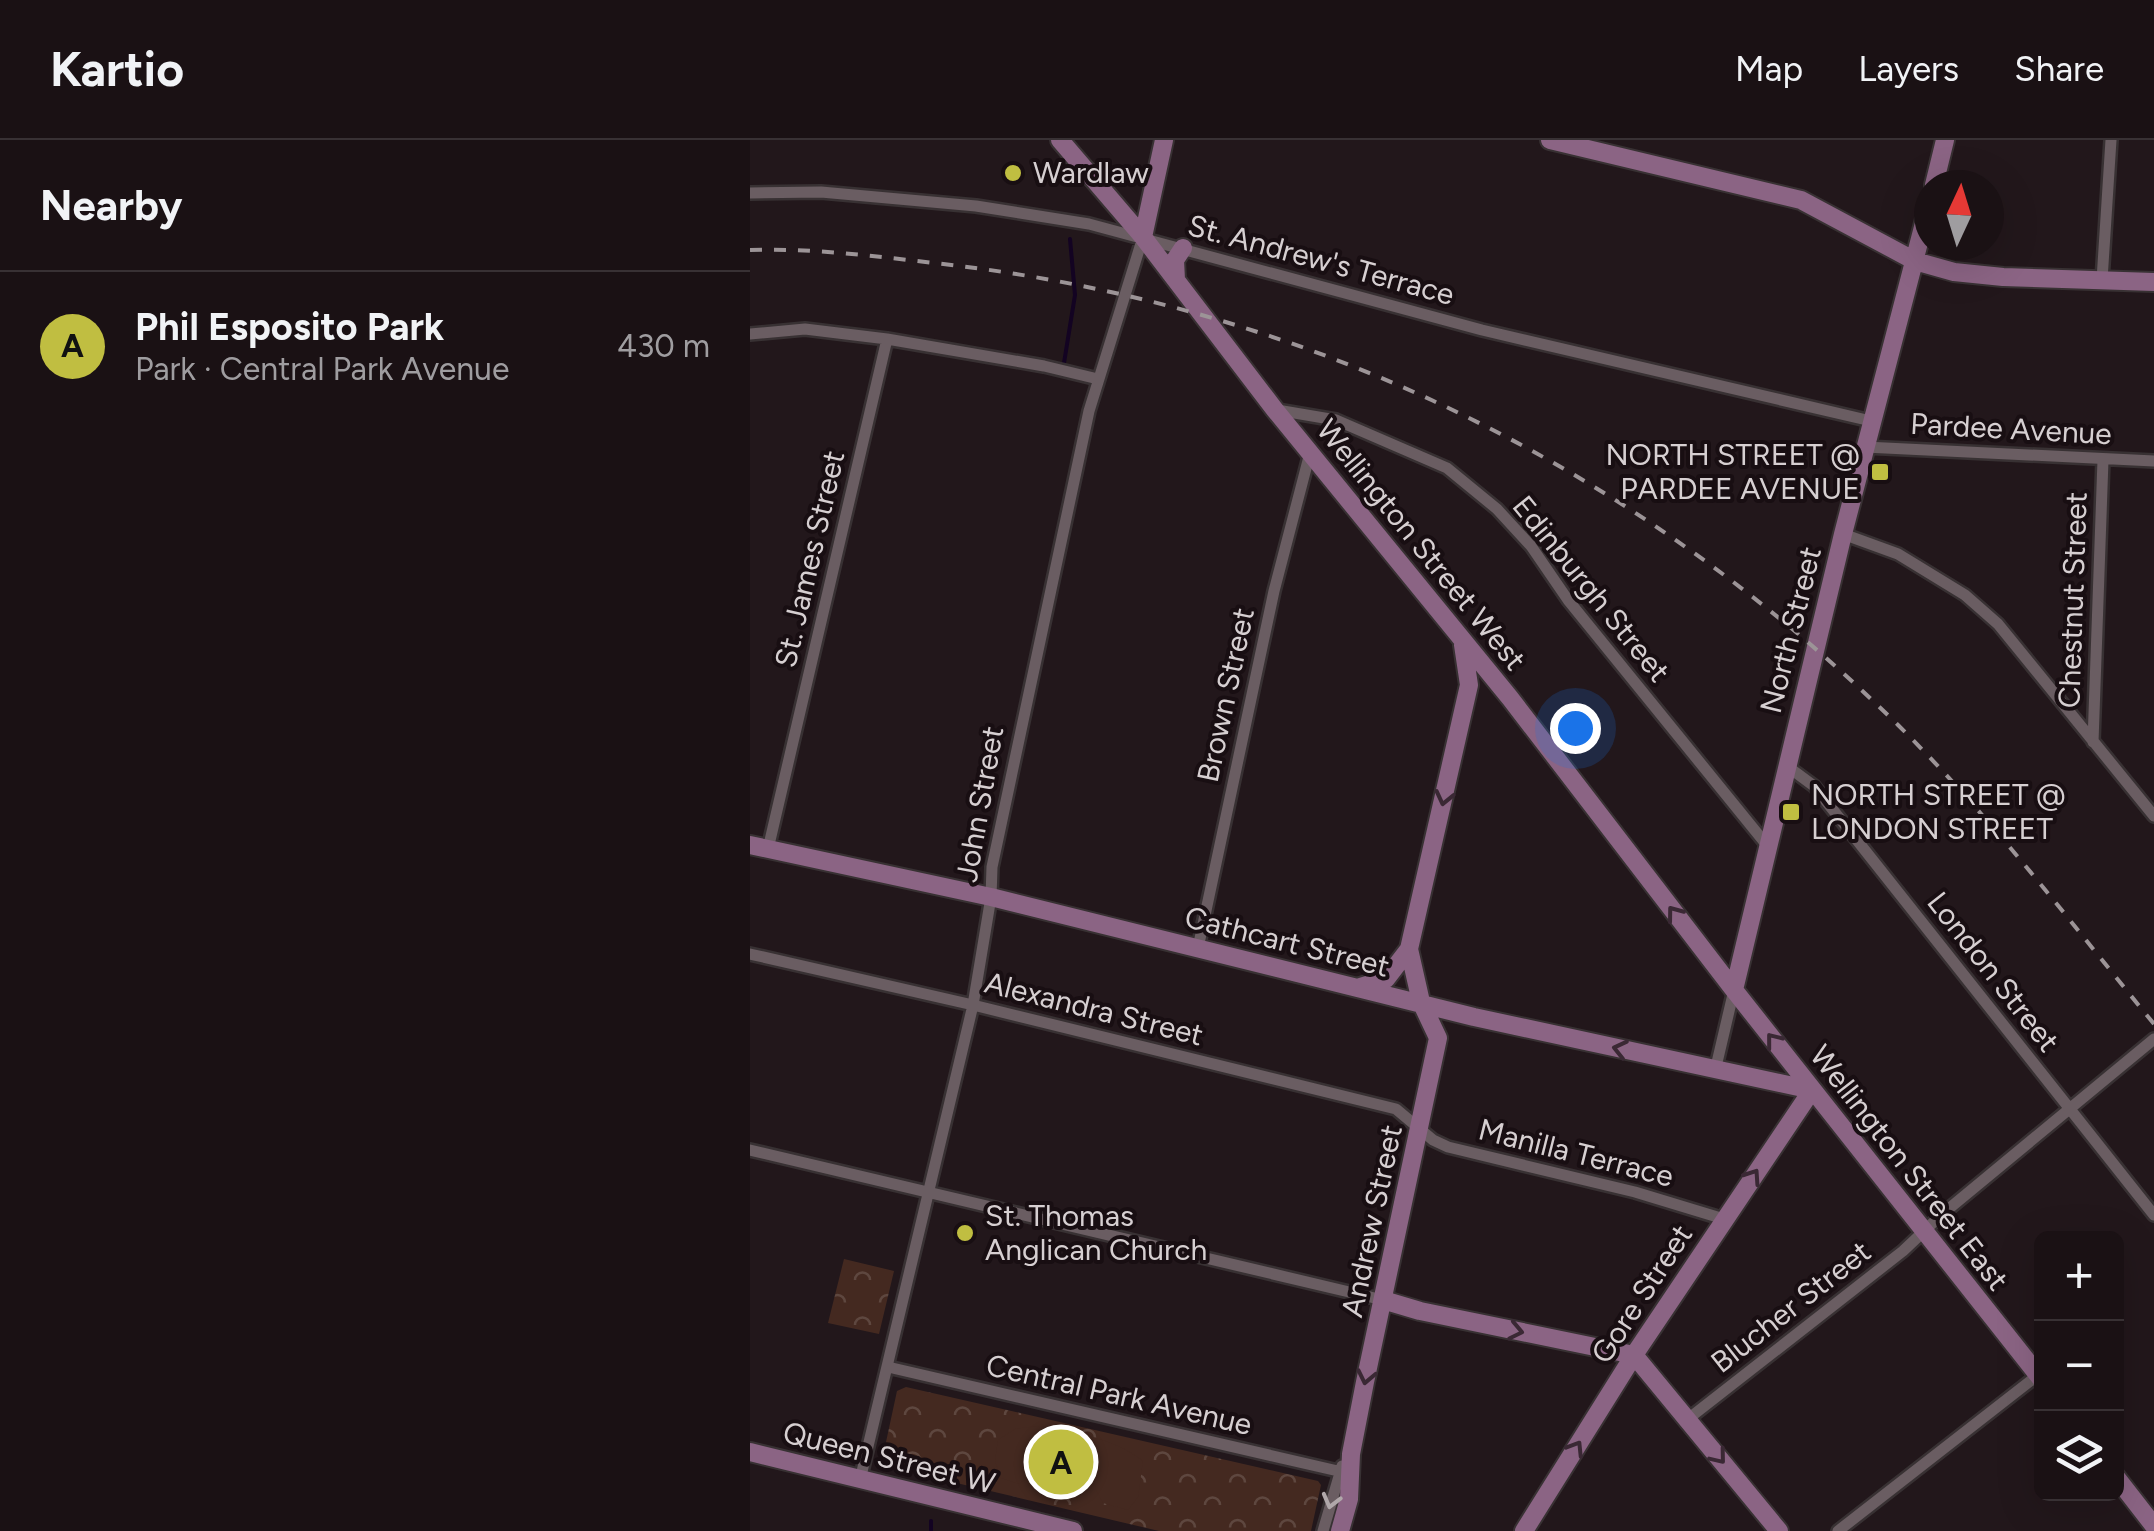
<!DOCTYPE html>
<html lang="en">
<head>
<meta charset="utf-8">
<style>
  body { margin:0; font-family:Figtree,sans-serif; background:#231a1d; color:#f1f3f6 }
  .controls { position:absolute; right:30px; bottom:30px; display:grid; overflow:hidden; border-radius:15px; box-shadow:0 10px 40px #0002 }
  .controls button { width:90px; height:90px; display:grid; place-items:center; padding:0; border:0; border-bottom:2px solid #383134; background:#1a1114; color:#f1f3f6; font:50px sans-serif }
  .compass { position:absolute; left:1164px; top:30px; width:90px; height:90px; border-radius:50%; background:#1a1114; box-shadow:0 10px 40px #0002; rotate:4deg }
  .you { position:absolute; left:825px; top:588px; width:35px; height:35px; margin:-25px; border:8px solid #fff; border-radius:50%; background:#1a73e8; box-shadow:0 0 0 15px #1a73e833 }
  .badge { display:grid; place-items:center; width:65px; height:65px; border-radius:50%; background:#c0be41; color:#111; font-size:32px; font-weight:700 }
  .pin { position:absolute; translate:-50% -50%; border:5px solid #fff; box-shadow:0 2px 10px #0006 }
  .list { margin:0; padding:0; list-style:none }
  h2 { display:flex; justify-content:space-between; align-items:center; height:130px; margin:0; padding:0 40px; font-size:42px }
  h2 small { font-size:32px; font-weight:400; color:#9f9da0 }
  .list li { display:grid; grid-template-columns:65px 1fr auto; gap:30px; align-items:center; box-sizing:border-box; height:150px; padding:0 40px; border-top:2px solid #383134 }
  .list b { display:block; font-size:38px; white-space:nowrap }
  .list p { margin:0; font-size:32px; white-space:nowrap; color:#9f9da0 }
  .list em { font-size:32px; font-style:normal; color:#9f9da0 }
  .icon { flex:none; width:55px; height:55px; fill:none; stroke:currentColor; stroke-width:2; stroke-linecap:round; stroke-linejoin:round }
  .map { position:relative; flex:none; width:1404px; height:1391px; overflow:hidden }
  header { display:flex; align-items:center; gap:60px; box-sizing:border-box; height:140px; padding:0 50px; background:#1a1114; border-bottom:2px solid #383134 }
  header strong { font-size:48px }
  nav { display:flex; gap:55px; margin-inline-start:auto; font-size:35px }
  main { display:flex }
  aside { flex:1; background:#1a1114 }
  .map>svg:first-child { display:block }
  .park { fill:url(#park-crowns) }
  .garden { fill:#442920 }
  .lines { fill:none; stroke-linecap:round; stroke-linejoin:round }
  .stream { stroke:#130322; stroke-width:4 }
  .street-casing { stroke:#383133; stroke-width:16 }
  .secondary-casing { stroke:#383133; stroke-width:22 }
  .street { stroke:#6a5d62; stroke-width:11 }
  .secondary { stroke:#8b6484; stroke-width:18 }
  .rail { stroke:#9c9497; stroke-width:4; stroke-dasharray:12 12; stroke-linecap:butt }
  .oneway { stroke:#3a2834 }
  .oneway2 { stroke:#b0a7aa }
  .poi-dot { fill:#c0be41; stroke:#180e12; stroke-width:4 }
  .labels { text-anchor:middle; stroke-width:8; stroke-linejoin:round; paint-order:stroke }
  .poi-label { font-size:30px; fill:#d6cfd1; stroke:#180e12; text-anchor:start }
  .street-label { font-size:30px; fill:#d6cfd1; stroke:#180e12 }
</style>
</head>
<body>
<header>
<strong>Kartio</strong>
<nav><a>Map</a><a>Layers</a><a>Share</a></nav>
</header>
<main>
<aside>
<h2>Nearby<small></small></h2>
<ul class="list">
<li><span class="badge">A</span><div><b>Phil Esposito Park</b><p>Park · Central Park Avenue</p></div><em>430 m</em></li>
</ul>
</aside>
<div class="map">
<svg width="1404" height="1391" viewBox="0 0 1404 1391">
  <defs>
    <pattern id="park-crowns" width="20" height="18" patternUnits="userSpaceOnUse" patternTransform="scale(2.5)"><rect width="20" height="18" fill="#442920"/><path d="M2 6a3 3 0 1 1 6 0M12 15a3 3 0 1 1 6 0" fill="none" stroke="#5e473f"/></pattern>
  </defs>
  <rect width="100%" height="100%" fill="#22171b"/>
  <!-- park -->
  <path class="park" d="M94 1119 144 1131 129 1194 78 1183Z
    M156 1247 568 1341 571 1345 561 1391H409L143 1328 133 1316 147 1251Z"/>
  <!-- garden -->
  <path class="garden" d="M287 1286C325 1293 363 1297 393 1321L388 1357 378 1370 353 1363 346 1350 282 1334 269 1344 251 1338 245 1321 248 1300 265 1289Z"/>
  <g class="lines">
    <!-- stream -->
    <path class="stream" d="M314 223 325 155 320 99
      M181 1381V1391"/>
    <defs>
      <path id="street" d="M0 53 71 52 226 66 339 84 732 190 1121 281
        M1352 140 1361 0
        M0 194 55 189 137 199 294 226 348 239
        M527 270 586 280 697 328 747 369 781 406 818 460 1016 704
        M1115 307 1404 321
        M1093 394 1148 414 1215 455 1248 484 1404 676
        M1343 602 1353 320
        M1037 626 1064 646 1404 1075
        M18 709 137 199
        M448 808 524 451 560 313
        M0 814 223 865 646 969 683 1000 698 1007 885 1052 974 1079
        M965 931 984 850
        M0 1010 633 1160
        M138 1227 588 1331
        M938 1279 1153 1111 1190 1076 1404 899
        M110 1340 223 865 241 757 242 727 339 271 393 97
        M573 1391 592 1326
        M1088 1391 1288 1235"/>
      <path id="secondary" d="M310 0 393 97 525 270 760 558 984 850 1292 1240
        M800 0 1051 60 1165 121 1204 132 1253 137 1404 142
        M1184 45 1195 0
        M393 97 414 0
        M426 140 425 120 433 108
        M0 705 241 757 724 877 1062 950
        M610 847 636 839 659 809
        M984 850 1093 394 1179 64
        M633 1160 670 1171 884 1215 1029 1391
        M0 1312 323 1391
        M1366 1337 1404 1386
        M590 1391 599 1359 601 1314 615 1242 688 898 671 862 659 809 719 545 713 505
        M774 1391 884 1215 1062 950"/>
    </defs>
    <!-- street casing -->
    <use href="#street" class="street-casing"/>
    <!-- secondary casing -->
    <use href="#secondary" class="secondary-casing"/>
    <!-- street -->
    <use href="#street" class="street"/>
    <!-- secondary -->
    <use href="#secondary" class="secondary"/>
    <!-- rail -->
    <path class="rail" d="M0 110C61 108 123 116 184 123 553 163 883 324 1148 585 1241 677 1321 783 1404 884"/>
  </g>
  <!-- one-way arrows -->
  <defs><path id="oneway-chevron" d="M-2-3.5L2.5 0L-2 3.5" fill="none" stroke-width="1.6" stroke-linecap="round" stroke-linejoin="round" transform="scale(2.5)"/></defs>
  <g class="oneway">
    <use href="#oneway-chevron" transform="translate(694 658) rotate(103)"/>
    <use href="#oneway-chevron" transform="translate(924 773) rotate(-127)"/>
    <use href="#oneway-chevron" transform="translate(1023 900) rotate(-128)"/>
    <use href="#oneway-chevron" transform="translate(870 909) rotate(-167)"/>
    <use href="#oneway-chevron" transform="translate(1003 1036) rotate(-56)"/>
    <use href="#oneway-chevron" transform="translate(766 1191) rotate(12)"/>
    <use href="#oneway-chevron" transform="translate(616 1237) rotate(102)"/>
    <use href="#oneway-chevron" transform="translate(826 1308) rotate(-58)"/>
    <use href="#oneway-chevron" transform="translate(969 1317) rotate(51)"/>
  </g>
  <use class="oneway2" href="#oneway-chevron" transform="translate(581 1361) rotate(105)"/>
  <!-- markers -->
  <g class="poi-dot">
    <circle cx="263" cy="33" r="10"/>
    <rect x="1120" y="322" width="20" height="20" rx="5"/>
    <rect x="1031" y="662" width="20" height="20" rx="5"/>
    <circle cx="215" cy="1093" r="10"/>
  </g>
  <g class="labels">
    <!-- poi labels -->
    <g class="poi-label">
      <text x="283" y="43">Wardlaw</text>
      <text x="1110" y="325" text-anchor="end">NORTH STREET @<tspan x="1110" dy="34">PARDEE AVENUE</tspan></text>
      <text x="1061" y="665">NORTH STREET @<tspan x="1061" dy="34">LONDON STREET</tspan></text>
      <text x="235" y="1086">St. Thomas<tspan x="235" dy="34">Anglican Church</tspan></text>
    </g>
    <!-- street labels -->
    <g class="street-label">
      <text transform="translate(571 120) rotate(15)" y="10">St. Andrew's Terrace</text>
      <text transform="translate(1261 289) rotate(3)" y="10">Pardee Avenue</text>
      <text transform="translate(671 405) rotate(51)" y="10">Wellington Street West</text>
      <text transform="translate(60 419) rotate(-77)" y="10">St. James Street</text>
      <text transform="translate(841 449) rotate(51)" y="10">Edinburgh Street</text>
      <text transform="translate(1323 460) rotate(-88)" y="10">Chestnut Street</text>
      <text transform="translate(1041 490) rotate(-76)" y="10">North Street</text>
      <text transform="translate(476 555) rotate(-78)" y="10">Brown Street</text>
      <text transform="translate(230 664) rotate(-80)" y="10">John Street</text>
      <text transform="translate(537 802) rotate(14)" y="10">Cathcart Street</text>
      <text transform="translate(1243 832) rotate(52)" y="10">London Street</text>
      <text transform="translate(344 869) rotate(14)" y="10">Alexandra Street</text>
      <text transform="translate(826 1013) rotate(14)" y="10">Manilla Terrace</text>
      <text transform="translate(1159 1028) rotate(52)" y="10">Wellington Street East</text>
      <text transform="translate(622 1081) rotate(-78)" y="10">Andrew Street</text>
      <text transform="translate(892 1154) rotate(-57)" y="10">Gore Street</text>
      <text transform="translate(1041 1167) rotate(-38)" y="10">Blucher Street</text>
      <text transform="translate(369 1255) rotate(13)" y="10">Central Park Avenue</text>
      <text transform="translate(139 1318) rotate(14)" y="10">Queen Street W</text>
    </g>
  </g>
</svg>
<div class="controls">
<button>+</button>
<button>−</button>
<button><svg class="icon" aria-label="layers" viewBox="0 0 24 24"><path d="M12 4l9 5-9 5-9-5zM3 14l9 5 9-5"/></svg></button>
</div>
<svg class="compass" viewBox="-18 -18 36 36"><path d="M0-13l5 13h-10z" fill="#e53935"/><path d="M0 13l5-13h-10z" fill="#9f9da0"/></svg>
<div class="you"></div>
<div class="pin badge" style="left:311px;top:1322px">A</div>
</div>
</main>
</body>
</html>
